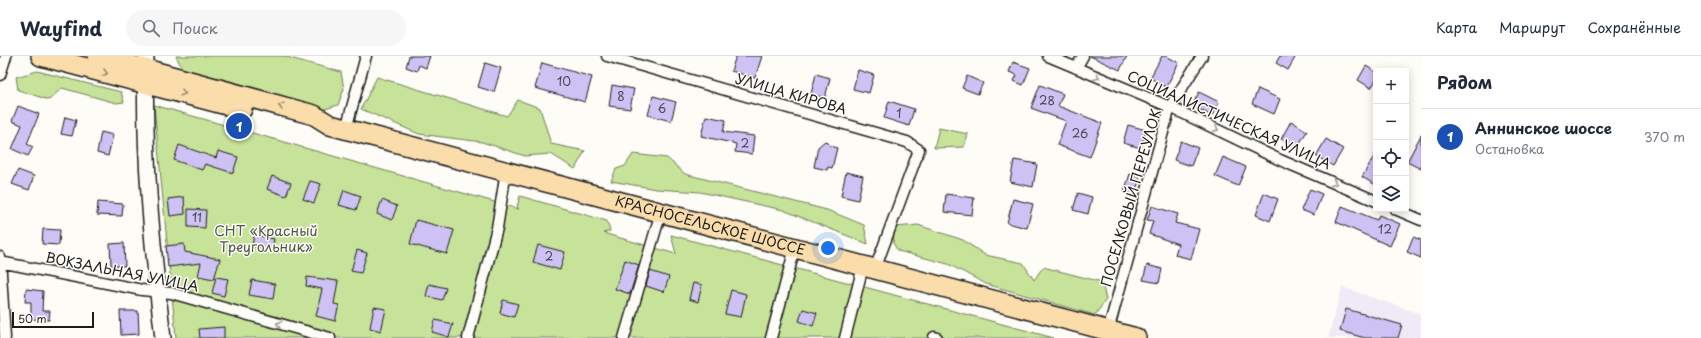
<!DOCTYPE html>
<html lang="ru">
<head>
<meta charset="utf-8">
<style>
  body { margin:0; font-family:"Playpen Sans",sans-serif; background:#f6f6f7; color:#1f2937 }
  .controls { position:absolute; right:12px; top:12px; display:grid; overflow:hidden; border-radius:4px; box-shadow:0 2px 10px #0003 }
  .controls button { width:36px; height:36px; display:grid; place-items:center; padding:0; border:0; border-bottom:1px solid #e0e1e3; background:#fff; color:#1f2937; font:20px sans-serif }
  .scale { position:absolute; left:12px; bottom:10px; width:82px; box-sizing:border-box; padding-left:4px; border:2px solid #1c1c1c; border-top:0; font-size:11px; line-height:14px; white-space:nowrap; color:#1c1c1c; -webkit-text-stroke:3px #fdfcf7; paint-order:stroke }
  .you { position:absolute; left:828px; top:192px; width:14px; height:14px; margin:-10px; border:3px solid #fff; border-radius:50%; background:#1a73e8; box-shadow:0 0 0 6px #1a73e833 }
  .badge { display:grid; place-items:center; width:26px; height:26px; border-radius:50%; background:#c8321e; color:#fff; font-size:13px; font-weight:700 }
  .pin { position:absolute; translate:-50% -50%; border:2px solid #fff; box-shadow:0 1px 4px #0006 }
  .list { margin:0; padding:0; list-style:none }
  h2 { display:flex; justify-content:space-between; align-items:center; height:52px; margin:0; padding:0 16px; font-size:17px }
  h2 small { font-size:13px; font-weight:400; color:#747a83 }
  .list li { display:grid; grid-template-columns:26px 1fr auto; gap:12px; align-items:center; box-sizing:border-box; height:56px; padding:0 16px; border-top:1px solid #e0e1e3 }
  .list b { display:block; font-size:15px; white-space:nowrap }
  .list p { margin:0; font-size:13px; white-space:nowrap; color:#747a83 }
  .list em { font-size:13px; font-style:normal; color:#747a83 }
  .icon { flex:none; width:22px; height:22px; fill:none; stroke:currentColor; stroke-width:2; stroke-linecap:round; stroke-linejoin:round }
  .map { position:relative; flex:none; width:1421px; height:282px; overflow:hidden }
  header { display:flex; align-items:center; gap:24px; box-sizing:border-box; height:56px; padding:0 20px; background:#fff; border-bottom:1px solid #e0e1e3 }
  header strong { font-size:19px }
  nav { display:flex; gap:22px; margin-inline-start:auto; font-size:14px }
  .search { width:280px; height:36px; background:#f6f6f7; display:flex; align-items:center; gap:10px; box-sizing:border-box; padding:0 14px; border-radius:22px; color:#747a83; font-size:15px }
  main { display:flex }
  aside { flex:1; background:#fff }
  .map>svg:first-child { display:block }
  .built { fill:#efebf6 }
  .green { fill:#c7e299; stroke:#727f5a }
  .building { fill:#cec2f4; stroke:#1c1c1c }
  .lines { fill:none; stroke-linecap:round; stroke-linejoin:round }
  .street-casing { stroke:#1c1c1c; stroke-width:13 }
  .secondary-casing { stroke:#1c1c1c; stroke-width:18 }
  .highway-casing { stroke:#1c1c1c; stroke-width:22 }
  .street { stroke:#fdfcf7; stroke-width:10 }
  .secondary { stroke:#fdfcf7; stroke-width:15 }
  .highway { stroke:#faddab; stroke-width:19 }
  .oneway { stroke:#96866b }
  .oneway2 { stroke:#989794 }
  .labels { text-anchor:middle; stroke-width:3; stroke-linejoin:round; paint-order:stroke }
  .number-label { font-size:12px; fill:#484652 }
  .street-label { font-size:14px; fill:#1c1c1c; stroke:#fdfcf7 }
  .park-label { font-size:14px; fill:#4f5742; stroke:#fdfcf7 }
</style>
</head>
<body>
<header>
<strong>Wayfind</strong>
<div class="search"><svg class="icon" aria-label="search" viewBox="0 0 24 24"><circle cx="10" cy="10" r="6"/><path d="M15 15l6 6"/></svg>Поиск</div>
<nav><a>Карта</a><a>Маршрут</a><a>Сохранённые</a></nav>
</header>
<main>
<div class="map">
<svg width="1421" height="282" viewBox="0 0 1421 282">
  <rect width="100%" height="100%" fill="#fdfcf7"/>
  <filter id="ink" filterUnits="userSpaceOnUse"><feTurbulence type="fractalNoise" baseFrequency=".025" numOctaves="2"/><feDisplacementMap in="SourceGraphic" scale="8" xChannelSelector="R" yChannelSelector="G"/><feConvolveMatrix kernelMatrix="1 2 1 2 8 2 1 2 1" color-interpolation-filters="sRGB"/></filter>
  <g filter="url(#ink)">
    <!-- built -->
    <path class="built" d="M1342 231 1421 258V282H1328Z"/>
    <!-- green -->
    <path class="green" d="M176 0H283L341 16 344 33 338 49 322 54 184 16Z
      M37 15 121 36 124 46 116 47 62 32 49 44 18 34 16 21Z
      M377 21 507 60 518 44 540 52 551 88 585 95 575 113 551 98 525 100 482 86 419 78 361 53Z
      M154 49 519 153 517 151 520 140 607 165 610 175 603 177 676 198 671 179 1054 282H176Z
      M939 72 968 78 964 91 934 92Z
      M633 98 667 102 685 118 827 154 864 169 868 188 783 154 700 136 656 133 611 125 616 113 625 110Z
      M918 169 963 184 985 199 1023 207 1034 224 1043 211 1102 226 1106 244 1095 259 986 228 948 208 898 195 893 187 895 171Z"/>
    <!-- building -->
    <path class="building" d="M409 0H430L426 12 419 9 417 15 406 11Z
      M736 0H762L755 22 731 15Z
      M1090 0H1127L1120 14Z
      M1162 0H1166L1179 7 1166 31 1150 22Z
      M1280 0H1296L1288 14 1276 7Z
      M1013 6 1030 12 1023 29 1014 25 1017 19 1009 16Z
      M485 7 501 12 494 36 478 31Z
      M542 7 592 21 585 46 535 32Z
      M1366 10 1376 16V24L1371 32 1358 24Z
      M858 14 874 19 869 37 853 33Z
      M816 18 830 22 825 42 811 38Z
      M967 20 983 27 978 38 962 32Z
      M612 29 634 33 630 53 609 50Z
      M1040 29 1063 38 1058 50 1102 67 1090 101 1057 89 1066 65 1031 52Z
      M1258 33 1280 43 1274 58 1252 48Z
      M1199 36 1219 46 1212 60 1192 50Z
      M653 40 676 46 671 65 648 59Z
      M889 45 914 53 909 70 884 62Z
      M18 50 39 58 27 88 33 91 28 100 12 93 22 69 12 65Z
      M706 60 726 64 723 76 754 80 752 98 735 96 736 88 701 80Z
      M65 61 76 64 72 80 61 78Z
      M1291 65 1307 75 1297 92 1281 83Z
      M1128 69 1146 74 1141 92 1123 87Z
      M101 76 113 79 108 100 97 97Z
      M1421 79V113L1407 106Z
      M1326 83 1343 93 1333 110 1316 100Z
      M825 85 829 89 837 92 832 112 828 111 827 114 814 111 818 91Z
      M1181 85 1198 92 1191 110 1174 104Z
      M179 89 216 102 218 95 238 101 233 117 205 108 202 114 174 104Z
      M1376 97V129L1362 121Z
      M1223 101 1246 111 1238 130 1215 120Z
      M1014 104 1037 108 1033 131 1010 126Z
      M18 114 34 120 29 134 12 128Z
      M846 116 863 120 858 144 841 140Z
      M1130 118 1140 122 1134 140 1124 136Z
      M272 120 291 127 286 140 267 133Z
      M310 125 321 128 314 147 303 143Z
      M1310 133 1322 138 1314 159 1301 154Z
      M344 134 361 140 356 154 339 149Z
      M1078 137 1092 141 1088 158 1073 154Z
      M1264 137 1278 143 1270 165 1256 159Z
      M946 138 974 142 972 159 944 156Z
      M184 141 185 158 170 160 168 143Z
      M1013 143 1033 148 1027 172 1007 167Z
      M382 144 397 150 392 164 377 158Z
      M98 146 123 148 122 160 97 159Z
      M1152 150 1178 158 1175 167 1199 173 1191 203 1175 199 1178 188 1149 178 1153 165 1147 164Z
      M1342 150 1377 164 1379 159 1400 168 1390 190 1336 166Z
      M188 153 206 154 205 172 188 171Z
      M416 164 454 174 447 198 410 188Z
      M43 173 60 174 59 189 42 188Z
      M254 179 274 183 272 194 252 190Z
      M1413 181 1421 184V202L1407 196Z
      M124 187 125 210H111L110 188Z
      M184 188 185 196 220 203 214 223 198 220 201 207 168 211 166 190Z
      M538 189 565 196 560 214 533 206Z
      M357 194 367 197 361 217 351 215Z
      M625 204 639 209 630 238 615 233Z
      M1147 209 1162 213 1159 227 1143 224Z
      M650 215 669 221 664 236 646 230Z
      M216 221 228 223 224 240 212 237Z
      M307 221 338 225 334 248 339 249 335 265 316 260 322 233 306 230Z
      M252 224 275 228 273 243 249 239Z
      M693 227 702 229 698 246 689 243Z
      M429 228 446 232 442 244 426 240Z
      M26 233 43 235 42 255H50L49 264 31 263V246H25Z
      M731 234 746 238 741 261 725 258Z
      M503 244 518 248 514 261 500 257Z
      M374 251 386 253 381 275 370 272Z
      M803 253 817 257 813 270 799 265Z
      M1346 253 1402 269 1398 282H1365L1340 275Z
      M120 255H138L139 278 121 279Z
      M435 264 453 268 449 281 432 276Z
      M224 271V282H200L199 273Z"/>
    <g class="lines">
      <defs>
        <path id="street" d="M607 0 907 86 919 94 875 213
          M1048 0 1170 51 1280 104 1376 145
          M1076 12 1083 0
          M0 19 6 0
          M346 73 366 0
          M1395 153 1421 164
          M0 201 5 282
          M0 206 142 234 171 237 330 282
          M1108 275 1170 51 1202 0
          M934 281 937 282
          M468 282 497 172 506 115
          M624 282 661 156
          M771 282 795 192
          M845 282 863 210"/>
        <path id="secondary" d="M146 0C143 94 152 189 163 282"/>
        <g id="highway">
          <path d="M41 0 242 53"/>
          <path id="s1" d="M98 0 314 59 330 69 1136 282"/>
        </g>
      </defs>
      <!-- street casing -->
      <use href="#street" class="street-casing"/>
      <!-- secondary casing -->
      <use href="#secondary" class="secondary-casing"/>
      <!-- highway casing -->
      <use href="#highway" class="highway-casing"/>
      <!-- street -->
      <use href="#street" class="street"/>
      <!-- secondary -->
      <use href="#secondary" class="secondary"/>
      <!-- highway -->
      <use href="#highway" class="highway"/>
    </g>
    <!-- one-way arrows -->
    <defs><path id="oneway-chevron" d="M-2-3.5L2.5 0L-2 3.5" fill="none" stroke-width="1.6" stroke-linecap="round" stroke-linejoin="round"/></defs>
    <g class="oneway">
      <use href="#oneway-chevron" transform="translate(105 17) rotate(15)"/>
      <use href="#oneway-chevron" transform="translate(183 37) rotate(15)"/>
      <use href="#oneway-chevron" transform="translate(281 50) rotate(-165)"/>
    </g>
    <g class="oneway2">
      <use href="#oneway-chevron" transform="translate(1097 21) rotate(23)"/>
      <use href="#oneway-chevron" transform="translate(1216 73) rotate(26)"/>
      <use href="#oneway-chevron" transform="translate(1334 127) rotate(23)"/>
      <use href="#oneway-chevron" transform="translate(279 268) rotate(-164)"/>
    </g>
  </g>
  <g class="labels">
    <!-- number labels -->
    <g class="number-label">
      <text x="564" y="30">10</text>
      <text x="621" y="45">8</text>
      <text x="1047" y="49">28</text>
      <text x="662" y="57">6</text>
      <text x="899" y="62">1</text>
      <text x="1080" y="82">26</text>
      <text x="745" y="92">2</text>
      <text x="197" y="166">11</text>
      <text x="1385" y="178">12</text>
      <text x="549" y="205">2</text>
    </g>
    <!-- street labels -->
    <g class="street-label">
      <text transform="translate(791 38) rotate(16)" y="5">УЛИЦА КИРОВА</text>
      <text transform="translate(1229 64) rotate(24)" y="5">СОЦИАЛИСТИЧЕСКАЯ УЛИЦА</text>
      <text transform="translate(1131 142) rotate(-74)" y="5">ПОСЕЛКОВЫЙ ПЕРЕУЛОК</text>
      <text dy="5" stroke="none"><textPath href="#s1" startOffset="636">КРАСНОСЕЛЬСКОЕ ШОССЕ</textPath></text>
      <text transform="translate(122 216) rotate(11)" y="5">ВОКЗАЛЬНАЯ УЛИЦА</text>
    </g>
    <!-- park labels -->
    <g class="park-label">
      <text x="266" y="180">СНТ «Красный<tspan x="266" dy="16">Треугольник»</tspan></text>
    </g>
  </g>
</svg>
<div class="controls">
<button>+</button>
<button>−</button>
<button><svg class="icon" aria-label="locate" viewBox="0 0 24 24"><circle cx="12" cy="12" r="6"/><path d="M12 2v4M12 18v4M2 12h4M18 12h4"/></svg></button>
<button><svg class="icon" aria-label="layers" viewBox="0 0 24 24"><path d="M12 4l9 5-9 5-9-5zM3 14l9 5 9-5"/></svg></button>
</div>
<div class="scale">50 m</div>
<div class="you"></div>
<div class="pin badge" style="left:239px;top:70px;background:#1a4fb4">1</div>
</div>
<aside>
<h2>Рядом<small></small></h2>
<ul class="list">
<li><span class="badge" style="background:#1a4fb4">1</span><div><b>Аннинское шоссе</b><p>Остановка</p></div><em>370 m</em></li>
</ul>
</aside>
</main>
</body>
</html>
